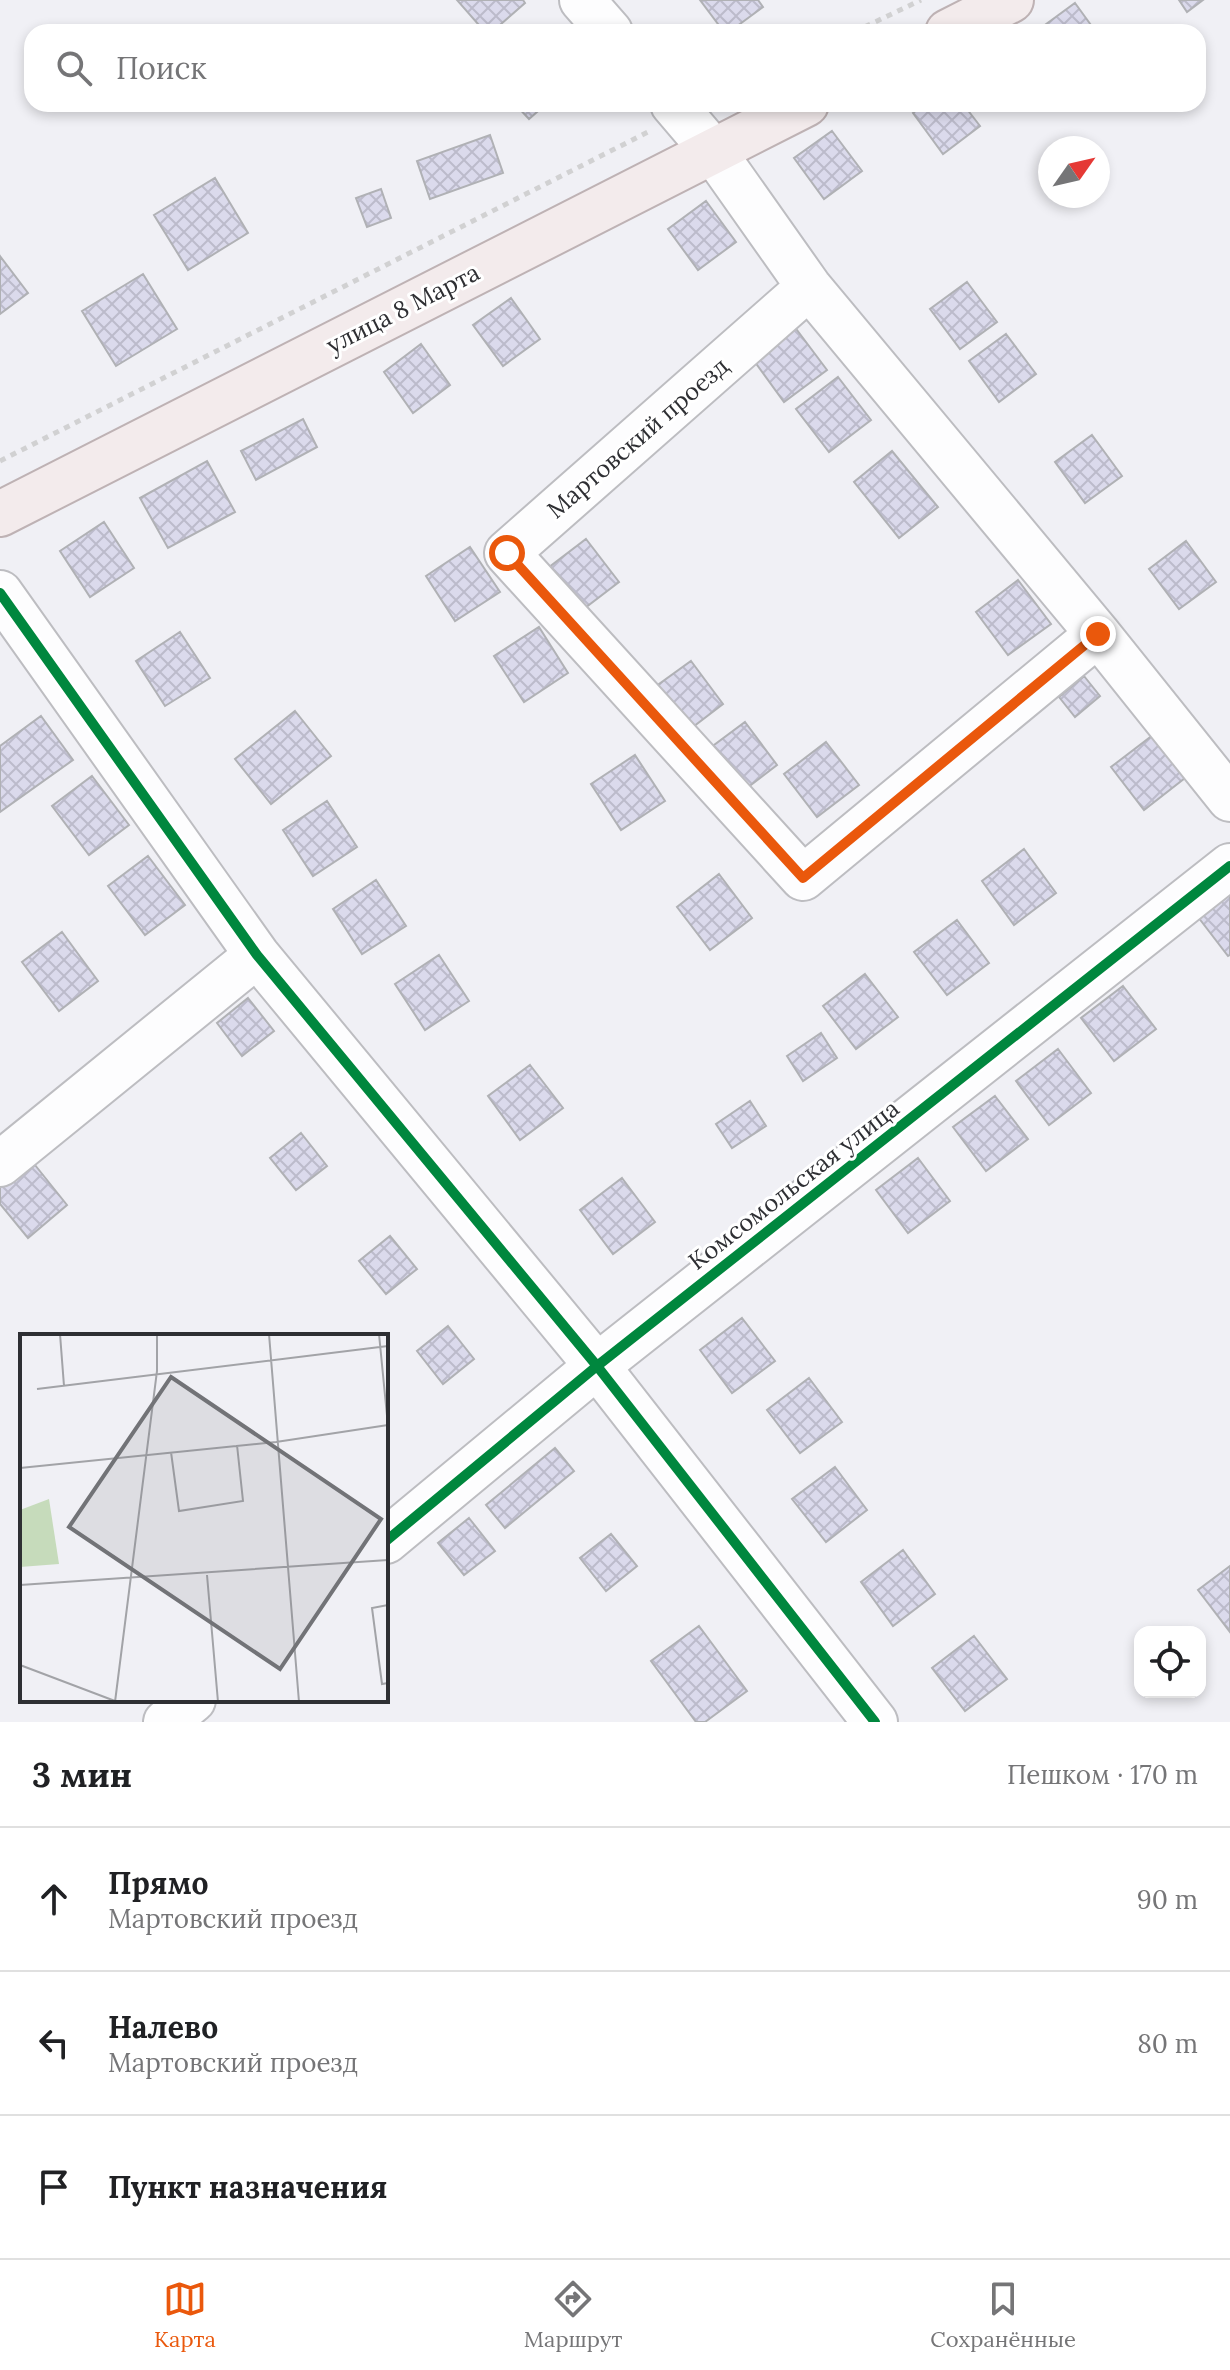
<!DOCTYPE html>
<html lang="ru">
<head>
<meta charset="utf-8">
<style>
  body { margin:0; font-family:Lora,serif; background:#f2f2f2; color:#202124 }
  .controls { position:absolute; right:24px; bottom:24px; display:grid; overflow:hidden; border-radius:16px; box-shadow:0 4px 12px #0003 }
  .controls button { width:72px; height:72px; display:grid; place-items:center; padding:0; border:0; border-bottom:2px solid #e0e0e0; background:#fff; color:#202124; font:40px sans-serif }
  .compass { position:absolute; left:1038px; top:136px; width:72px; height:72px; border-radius:50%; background:#fff; box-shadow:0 4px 12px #0003; rotate:56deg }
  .stop { position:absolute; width:24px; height:24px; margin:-18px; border:6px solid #ea580c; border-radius:50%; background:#fff }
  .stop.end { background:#ea580c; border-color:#fff; box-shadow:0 2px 8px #0008 }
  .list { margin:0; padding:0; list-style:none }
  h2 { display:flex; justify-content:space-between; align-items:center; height:104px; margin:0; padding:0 32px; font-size:34px }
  h2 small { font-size:26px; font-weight:400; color:#757577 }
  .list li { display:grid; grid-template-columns:52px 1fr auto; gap:24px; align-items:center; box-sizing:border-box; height:144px; padding:0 32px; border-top:2px solid #e0e0e0 }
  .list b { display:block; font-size:30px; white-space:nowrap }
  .list p { margin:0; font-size:26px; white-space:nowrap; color:#757577 }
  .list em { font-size:26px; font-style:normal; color:#757577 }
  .icon { flex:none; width:44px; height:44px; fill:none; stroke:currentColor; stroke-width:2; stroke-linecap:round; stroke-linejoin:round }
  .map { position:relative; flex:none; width:1230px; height:1722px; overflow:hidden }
  .search { position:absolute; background:#fff; box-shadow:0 4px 12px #0003; left:24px; right:24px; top:24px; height:88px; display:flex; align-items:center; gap:20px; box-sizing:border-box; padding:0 28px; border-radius:24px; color:#757577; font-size:30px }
  .sheet { height:536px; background:#fff }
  nav { display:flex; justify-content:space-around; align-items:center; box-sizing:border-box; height:112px; border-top:2px solid #e0e0e0; background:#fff; font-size:22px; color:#757577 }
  nav a { display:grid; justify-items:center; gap:4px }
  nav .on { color:#ea580c }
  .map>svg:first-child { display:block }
  .building { fill:url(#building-cross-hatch); stroke:#b0b1b5; stroke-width:2 }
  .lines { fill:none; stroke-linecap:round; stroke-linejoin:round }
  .minor-casing { stroke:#bdbdc1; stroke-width:48 }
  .major-casing { stroke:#beb2b4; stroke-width:48 }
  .path { stroke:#d1d1d2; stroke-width:5; stroke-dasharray:6 6; stroke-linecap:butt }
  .minor { stroke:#fdfdfe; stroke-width:44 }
  .major { stroke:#f3ebec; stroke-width:44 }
  .cycleway-casing { stroke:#fff; stroke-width:15 }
  .cycleway { stroke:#00873e; stroke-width:10 }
  .route { stroke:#ea580c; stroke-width:10 }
  .labels { text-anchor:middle; stroke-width:6; stroke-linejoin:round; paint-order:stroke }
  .street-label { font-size:24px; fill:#2e2f33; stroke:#fff }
  .inset-road { fill:none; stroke:#a2a3a7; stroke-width:2 }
  .view { fill:#727377; fill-opacity:0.15; stroke:#727377; stroke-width:4 }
  .inset-edge { fill:none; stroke:#2e2f33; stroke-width:4 }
</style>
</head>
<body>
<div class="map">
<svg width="1230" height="1722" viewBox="0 0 1230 1722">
  <defs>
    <pattern id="building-cross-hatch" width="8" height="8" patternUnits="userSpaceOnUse" patternTransform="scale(2)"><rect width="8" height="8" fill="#dbdaec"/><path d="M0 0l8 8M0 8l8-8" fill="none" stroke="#bcbbcb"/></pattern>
  </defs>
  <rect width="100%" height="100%" fill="#f0f0f5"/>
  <!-- building -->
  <path class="building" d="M457 0H523L525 3 492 32H485Z
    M700 0H758L763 7 729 32H724Z
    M1179 0H1203L1187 12Z
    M1075 3 1096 32H1039L1038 30Z
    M515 104H546L529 119Z
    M925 104H963L980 126 943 154 913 113Z
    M832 131 862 171 824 199 794 158Z
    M490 135 503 173 430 199 417 161Z
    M215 178 248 233 188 270 154 215Z
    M381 189 391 218 367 227 356 198Z
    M706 201 736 242 698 270 668 229Z
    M0 256 28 293 0 314Z
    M143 274 177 329 116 366 82 311Z
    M967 282 997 322 960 349 930 309Z
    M511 298 540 339 503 366 473 325Z
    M794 326 827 370 784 402 752 358Z
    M1006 334 1036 374 999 402 969 361Z
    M421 344 450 385 413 413 384 372Z
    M838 377 871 420 829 452 796 409Z
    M303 419 317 447 256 480 241 451Z
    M1092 435 1122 476 1085 503 1055 462Z
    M892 451 938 507 899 538 854 482Z
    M207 461 235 512 168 548 140 498Z
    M104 522 134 568 90 597 60 551Z
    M586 539 619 582 577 614 544 571Z
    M1186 541 1216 582 1179 609 1149 569Z
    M470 547 500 592 455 621 426 576Z
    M1018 580 1051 624 1008 655 976 612Z
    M539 627 568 673 524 702 494 656Z
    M180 632 210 678 165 706 136 661Z
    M691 661 723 704 681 736 648 692Z
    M1084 676 1100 696 1075 717 1059 697Z
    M295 711 331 756 271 804 235 759Z
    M41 716 73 760 0 812V746Z
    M745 722 777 765 735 797 702 754Z
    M1153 735 1185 778 1144 810 1111 767Z
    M826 742 859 785 817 817 784 774Z
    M635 755 665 801 621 830 591 784Z
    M92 776 129 825 89 855 52 806Z
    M327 801 357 847 313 876 283 830Z
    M1024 849 1056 893 1014 925 982 881Z
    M148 856 185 905 145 935 108 886Z
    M719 874 752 918 710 950 677 907Z
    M376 880 406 926 362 954 333 909Z
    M1230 887V955L1228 956 1195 913Z
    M957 920 989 963 947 995 914 952Z
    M62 932 98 981 59 1011 22 962Z
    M439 955 469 1001 425 1030 395 984Z
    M865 974 898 1017 856 1049 823 1006Z
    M1123 986 1156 1029 1114 1061 1081 1018Z
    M248 998 274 1031 242 1056 217 1023Z
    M821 1033 837 1058 803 1081 787 1056Z
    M1058 1049 1091 1093 1049 1125 1016 1081Z
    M530 1065 563 1108 520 1140 488 1096Z
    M995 1096 1028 1139 986 1171 953 1127Z
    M750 1101 766 1126 732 1148 716 1124Z
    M301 1133 327 1166 296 1190 270 1158Z
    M918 1158 950 1201 908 1233 876 1190Z
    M31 1160 67 1205 28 1238 0 1204V1186Z
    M622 1178 655 1222 613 1254 580 1210Z
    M390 1236 417 1269 386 1294 359 1261Z
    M742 1318 775 1361 732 1393 700 1350Z
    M448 1326 474 1359 443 1384 417 1351Z
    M809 1378 842 1422 800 1453 767 1410Z
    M555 1448 574 1471 505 1528 486 1505Z
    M835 1467 867 1510 826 1542 792 1499Z
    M469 1518 495 1551 464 1575 438 1543Z
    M611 1534 637 1566 606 1591 580 1558Z
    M903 1550 935 1594 893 1626 861 1582Z
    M1230 1566V1632L1198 1590Z
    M699 1626 747 1691 705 1722H696L651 1661Z
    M974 1636 1007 1679 965 1711 932 1668Z"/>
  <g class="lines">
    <defs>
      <path id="minor" d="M582 0 610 32
        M673 104 713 151 809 287 1098 634 1230 799
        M809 287 507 553 803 878 1098 634
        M0 593 257 955 597 1366 875 1722
        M0 1164 257 955
        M386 1541 597 1366 1230 866
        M166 1722 193 1700"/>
      <path id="major" d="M948 32 1011 0
        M0 514 806 104"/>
    </defs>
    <!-- minor casing -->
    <use href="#minor" class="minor-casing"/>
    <!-- major casing -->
    <use href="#major" class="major-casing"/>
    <!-- path -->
    <path class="path" d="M854 32 921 0
      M0 461 648 132"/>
    <!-- minor -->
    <use href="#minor" class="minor"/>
    <!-- major -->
    <use href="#major" class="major"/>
    <defs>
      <path id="cycleway" d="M0 593 257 955 597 1366 875 1722
        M386 1541 597 1366 1230 866"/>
    </defs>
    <!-- cycleway casing -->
    <use href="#cycleway" class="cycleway-casing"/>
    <!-- cycleway -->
    <use href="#cycleway" class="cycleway"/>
  </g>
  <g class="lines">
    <!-- route -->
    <path class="route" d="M507 553 803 878 1098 634"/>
  </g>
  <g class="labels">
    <!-- street labels -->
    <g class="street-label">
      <text transform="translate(403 309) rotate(-27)" y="8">улица 8 Марта</text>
      <text transform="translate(638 438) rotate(-41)" y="8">Мартовский проезд</text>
      <text transform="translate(794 1185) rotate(-38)" y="8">Комсомольская улица</text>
    </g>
  </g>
  <!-- overview -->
  <g transform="translate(20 1334)">
    <rect width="368" height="368" fill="#f0f0f5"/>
    <path d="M29 165 39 230 0 233V176Z" fill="#c6dbbb"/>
    <path class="inset-road" d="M40 0 44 52M249 0 279 368M359 0 368 92M17 55 368 12M151 118 159 177 223 167 217 111M0 134 256 108 368 91M187 241 198 368M0 251 368 226M368 271 352 274 362 350 368 349M0 331 95 367M95 368 137 37V0"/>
    <path class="view" d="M151 43 361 185 260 335 49 193Z"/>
    <rect width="368" height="368" class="inset-edge"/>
  </g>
</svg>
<div class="controls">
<button><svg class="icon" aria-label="locate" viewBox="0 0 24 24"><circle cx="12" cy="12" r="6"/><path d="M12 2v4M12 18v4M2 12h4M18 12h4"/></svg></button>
</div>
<svg class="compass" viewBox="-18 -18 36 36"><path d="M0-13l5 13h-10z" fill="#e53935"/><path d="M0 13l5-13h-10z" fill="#757577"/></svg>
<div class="stop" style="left:507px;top:553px"></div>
<div class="stop end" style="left:1098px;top:634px"></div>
<div class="search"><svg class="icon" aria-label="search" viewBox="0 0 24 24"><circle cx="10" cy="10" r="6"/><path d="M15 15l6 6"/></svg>Поиск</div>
</div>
<section class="sheet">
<h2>3 мин<small>Пешком · 170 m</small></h2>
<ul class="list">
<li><svg class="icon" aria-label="ahead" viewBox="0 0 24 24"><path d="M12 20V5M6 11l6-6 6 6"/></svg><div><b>Прямо</b><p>Мартовский проезд</p></div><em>90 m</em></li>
<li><svg class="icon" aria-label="left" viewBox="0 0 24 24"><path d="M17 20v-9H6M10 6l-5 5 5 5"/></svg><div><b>Налево</b><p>Мартовский проезд</p></div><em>80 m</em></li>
<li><svg class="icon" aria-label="arrive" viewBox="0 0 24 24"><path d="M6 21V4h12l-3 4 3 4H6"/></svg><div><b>Пункт назначения</b></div></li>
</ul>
</section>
<nav>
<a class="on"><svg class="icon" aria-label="map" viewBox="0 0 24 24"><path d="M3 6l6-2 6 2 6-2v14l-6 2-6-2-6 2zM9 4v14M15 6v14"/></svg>Карта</a>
<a><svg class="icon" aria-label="directions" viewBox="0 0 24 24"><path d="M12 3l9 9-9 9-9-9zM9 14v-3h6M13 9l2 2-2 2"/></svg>Маршрут</a>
<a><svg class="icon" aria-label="saved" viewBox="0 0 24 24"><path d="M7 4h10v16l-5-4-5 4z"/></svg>Сохранённые</a>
</nav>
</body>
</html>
